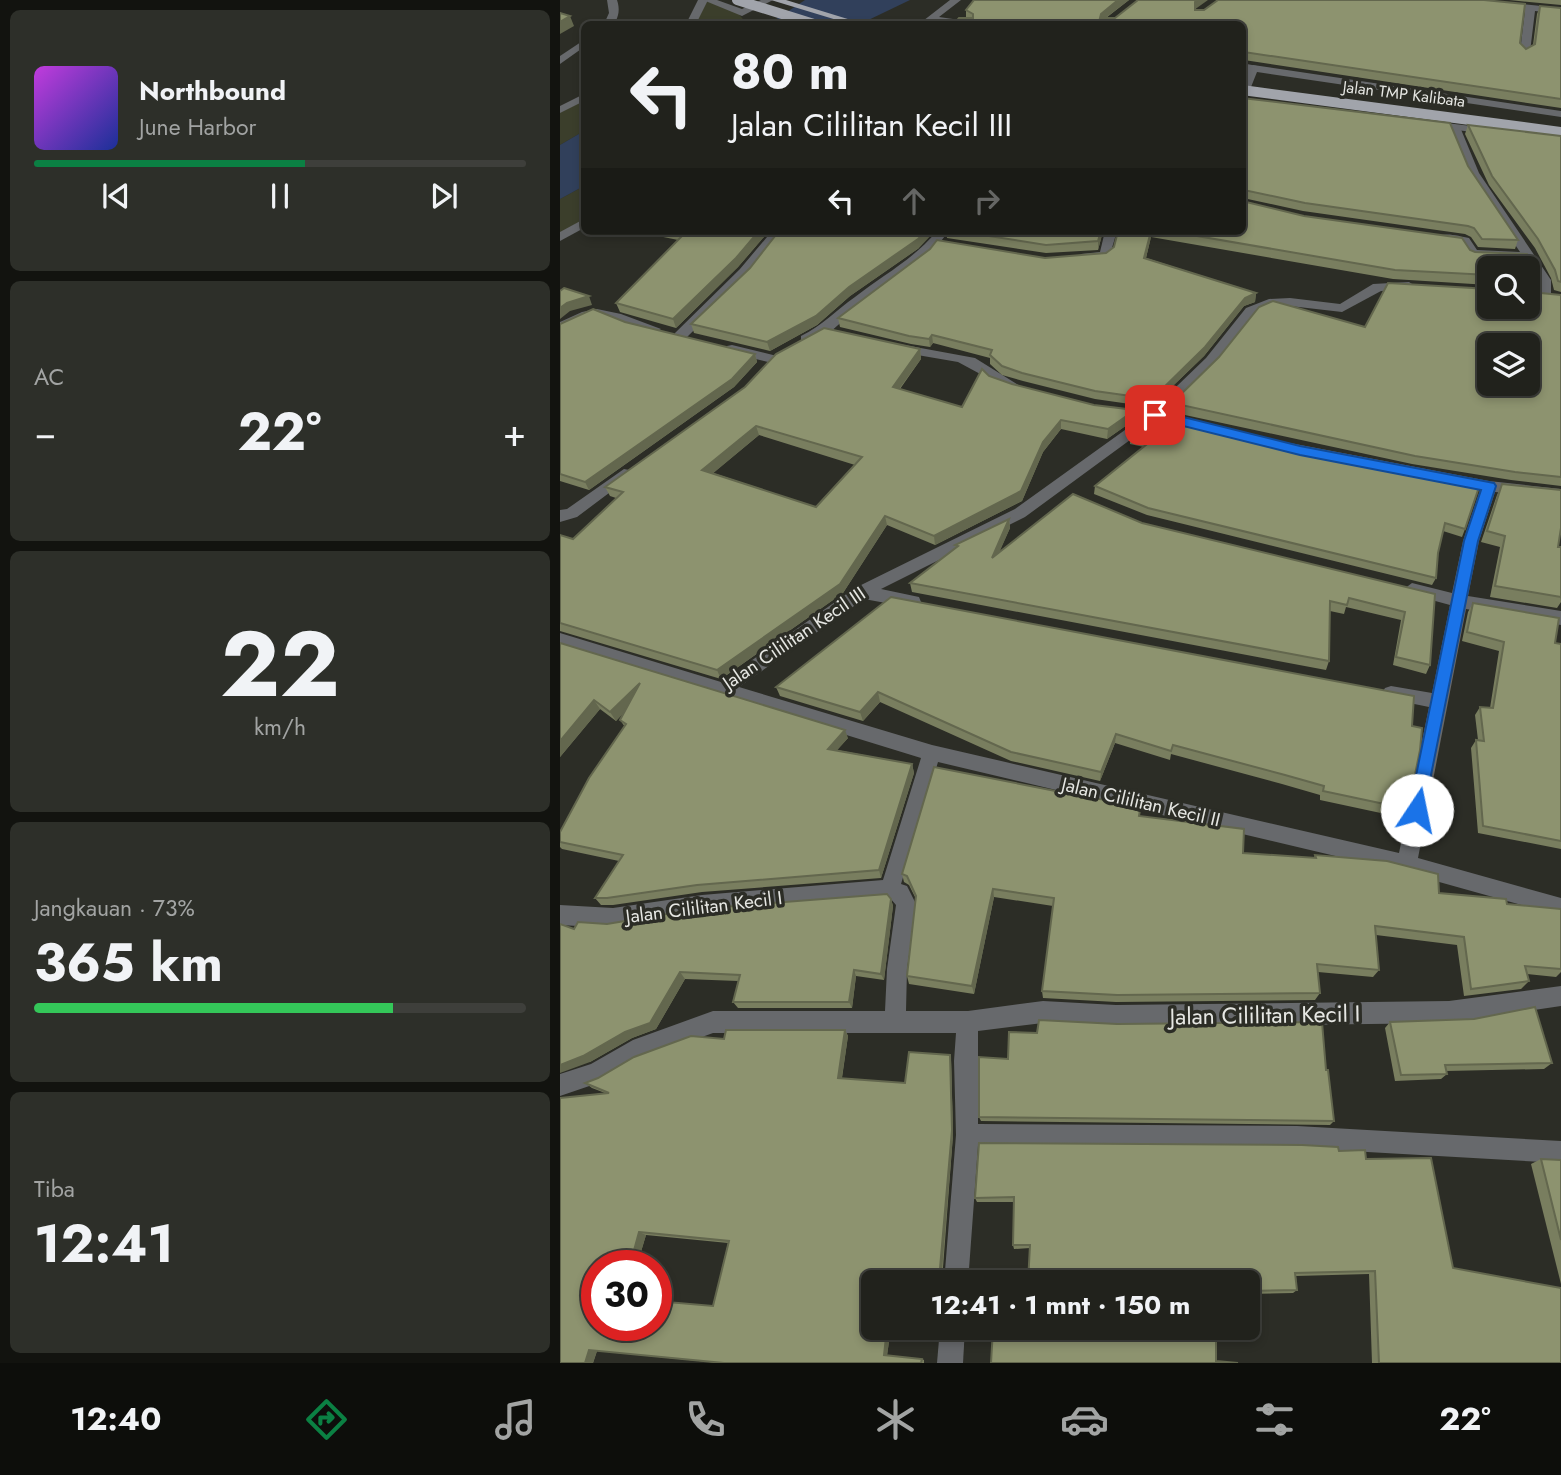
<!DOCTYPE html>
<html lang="id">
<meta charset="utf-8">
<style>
:root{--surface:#21221c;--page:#2d2f29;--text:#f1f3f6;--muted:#a2a4a3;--line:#3e3f3b;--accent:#0b8043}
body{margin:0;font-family:Jost,sans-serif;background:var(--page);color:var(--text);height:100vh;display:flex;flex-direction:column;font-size:26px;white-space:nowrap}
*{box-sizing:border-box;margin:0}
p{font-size:23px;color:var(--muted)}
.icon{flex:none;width:38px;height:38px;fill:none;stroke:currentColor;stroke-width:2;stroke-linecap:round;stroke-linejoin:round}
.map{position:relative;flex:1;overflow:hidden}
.details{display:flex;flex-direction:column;gap:10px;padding:10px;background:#12130f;width:560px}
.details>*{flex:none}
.hud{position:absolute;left:21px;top:21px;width:665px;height:214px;border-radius:10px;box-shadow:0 4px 10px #0003,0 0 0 2px var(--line);background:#21221c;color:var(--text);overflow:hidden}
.controls{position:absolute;left:917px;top:256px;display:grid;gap:14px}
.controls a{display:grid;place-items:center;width:63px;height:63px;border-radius:10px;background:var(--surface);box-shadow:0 4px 10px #0003,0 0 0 2px var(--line);font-size:35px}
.speed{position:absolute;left:21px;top:1250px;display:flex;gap:14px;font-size:35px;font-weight:700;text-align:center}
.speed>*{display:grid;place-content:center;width:91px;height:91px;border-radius:50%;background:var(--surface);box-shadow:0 4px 10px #0003,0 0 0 2px var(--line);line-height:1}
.speed .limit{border:10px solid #d22;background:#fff;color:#111}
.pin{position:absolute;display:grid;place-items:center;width:60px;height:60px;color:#fff;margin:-30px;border-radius:14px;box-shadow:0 4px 10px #0006}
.me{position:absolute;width:77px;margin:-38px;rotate:11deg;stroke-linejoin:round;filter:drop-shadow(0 0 5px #0008)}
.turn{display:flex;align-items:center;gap:24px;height:147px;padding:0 35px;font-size:32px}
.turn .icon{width:91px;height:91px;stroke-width:2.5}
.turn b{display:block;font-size:49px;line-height:60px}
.lanes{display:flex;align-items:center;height:66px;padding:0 35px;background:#0003;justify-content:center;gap:35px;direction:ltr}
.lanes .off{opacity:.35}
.big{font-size:52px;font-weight:700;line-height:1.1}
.details .widget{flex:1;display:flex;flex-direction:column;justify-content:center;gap:10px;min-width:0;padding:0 24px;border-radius:10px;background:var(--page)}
.details .dial{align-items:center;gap:0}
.dial b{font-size:91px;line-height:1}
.song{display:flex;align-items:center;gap:21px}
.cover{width:84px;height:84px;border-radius:10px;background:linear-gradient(135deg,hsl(290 70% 55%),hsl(230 70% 35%))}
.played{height:7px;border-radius:4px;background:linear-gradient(90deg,var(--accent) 55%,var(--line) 55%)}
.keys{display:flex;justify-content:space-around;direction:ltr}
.heat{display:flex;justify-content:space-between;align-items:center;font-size:38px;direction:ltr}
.charge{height:10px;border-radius:5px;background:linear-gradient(90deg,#34c759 73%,var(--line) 0)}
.trip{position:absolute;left:301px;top:1270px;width:399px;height:70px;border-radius:10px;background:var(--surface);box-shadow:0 4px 10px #0003,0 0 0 2px var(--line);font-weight:700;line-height:70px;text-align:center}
.tabs{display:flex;height:112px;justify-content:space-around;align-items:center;background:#0d0e0b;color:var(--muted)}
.tabs .icon{width:49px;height:49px}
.tabs .selected{color:var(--accent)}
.tabs b{font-size:32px;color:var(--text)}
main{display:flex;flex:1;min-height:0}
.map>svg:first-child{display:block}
</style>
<main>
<section class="details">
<div class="widget">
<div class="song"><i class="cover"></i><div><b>Northbound</b><p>June Harbor</p></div></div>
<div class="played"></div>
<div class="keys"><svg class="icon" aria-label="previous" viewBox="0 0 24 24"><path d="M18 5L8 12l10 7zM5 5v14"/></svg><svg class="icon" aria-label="pause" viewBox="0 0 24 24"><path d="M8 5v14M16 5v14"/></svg><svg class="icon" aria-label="next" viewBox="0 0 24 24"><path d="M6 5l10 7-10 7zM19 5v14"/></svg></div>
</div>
<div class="widget"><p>AC</p>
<div class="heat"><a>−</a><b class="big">22°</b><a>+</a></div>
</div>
<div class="widget dial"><b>22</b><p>km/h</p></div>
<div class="widget"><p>Jangkauan · 73%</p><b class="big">365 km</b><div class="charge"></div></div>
<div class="widget"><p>Tiba</p><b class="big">12:41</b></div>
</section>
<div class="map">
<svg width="1001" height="1363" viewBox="0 0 1001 1363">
<rect width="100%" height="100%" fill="#2c2d26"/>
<g fill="#3b3e2b">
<polygon points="143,0 177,12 187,24 131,24"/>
<polygon points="24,97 24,131 0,145 0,110"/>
<polygon points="24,186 24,223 0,237 0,199"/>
</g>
<g fill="#31405b">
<polygon points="245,0 350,0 300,24 209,24"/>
<polygon points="24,131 24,186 0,199 0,145"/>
</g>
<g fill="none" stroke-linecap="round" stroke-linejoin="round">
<g fill="#67696c" fill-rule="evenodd">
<path d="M47 0H57C60 9 59 16 54 24H44L49 13Z"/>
<polygon points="138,0 148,0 136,24 126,24"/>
<polygon points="24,40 24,47 0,64 0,56"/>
<polygon points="24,94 24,101 0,113 0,106"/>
</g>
<g fill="#67696c" fill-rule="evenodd">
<polygon points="143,0 157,0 182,9 201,0 213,0 182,16"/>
<polygon points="390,0 401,0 379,17 407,21 412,24 373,22 359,24"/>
<polygon points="890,0 923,0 1001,8 1001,14 975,11 970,52 965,55 960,52 965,10 895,3"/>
<polygon points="682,63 697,66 698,68 693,71 682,69"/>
<path d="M894 124 900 127 919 173 991 280V298L986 299 979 295V280L965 260 913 258 909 257 901 244 881 242 875 238C883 231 899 236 909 238L917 250 960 252 907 173 888 127Z"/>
<polygon points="24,219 24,228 0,241 0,232"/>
<polygon points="212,231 224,231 190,275 125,339 115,339 115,333 180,269"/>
<path d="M377 231H389L369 256 302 304 269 333 251 342H241V336C262 326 276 310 295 297 323 275 354 259 377 231Z"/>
<polygon points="545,231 557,231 549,258 521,260 521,254 540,252"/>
<polygon points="849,282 855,286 854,289 821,291 782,312 730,306 711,307 696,314 656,364 600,418 465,517 321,589 359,597 361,602 359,607 353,608 304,599 179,687 372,745 839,853 869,707 825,698 822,693 825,688 831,686 872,693 890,605 846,593 844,589 852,583 892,593 903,541 920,490 725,452 718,447 725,442 929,481 1001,489 1001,499 935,492 919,541 908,596 1001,611 1001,625 906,609 858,858 1001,898 1001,916 847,873 378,762 341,884 347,886 356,904 347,969 346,1011 408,1011 483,1001 556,1005 889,1001 1001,986 1001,1006 889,1023 556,1027 483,1023 418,1031 418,1124 737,1126 1001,1141 1001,1163 737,1148 418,1146 408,1283 384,1283 396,1135 394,1061 396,1033 153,1033 79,1060 44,1081 0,1096 0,1074 31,1064 73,1040 153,1011 325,1011 327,969 336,905 330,898 142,913 53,928 0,925 0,905 53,908 142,895 323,880 361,758 0,647 0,633 161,682 295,588 455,509 590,412 646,358 686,308 709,299 730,298 780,304 813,284"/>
<polygon points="37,309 61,314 101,329 94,333 37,317 0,332 0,322 22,312"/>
<polygon points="339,344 415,358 460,386 453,391 448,389 398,362 334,351 332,348"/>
<polygon points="172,345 217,356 219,359 212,363 167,352 167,346"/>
<polygon points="64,469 69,470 72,474 69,478 17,517 0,522 0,510 7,509"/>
<polygon points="380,1328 405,1328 403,1363 377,1363"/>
</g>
<g fill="#67696c" fill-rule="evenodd">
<path d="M693 65 1001 111V117L697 72 687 97 682 100C682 88 681 71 693 65Z"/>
<polygon points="869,121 928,128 934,131 928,134 865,126 863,124"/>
</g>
<polygon fill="#a1a4ab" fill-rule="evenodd" points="211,0 226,0 304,24 290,24"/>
<g stroke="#a1a4ab" stroke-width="10">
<polyline points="177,0 254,24"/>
<polyline points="682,90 1001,132"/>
</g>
</g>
<g fill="#797e5f" fill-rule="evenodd">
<polygon points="414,0 569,0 546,18 555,18 635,10 960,43 966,49 973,45 977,14 980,6 1001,8 1001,108 406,18 406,10"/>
<polygon points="949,0 1001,0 1001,5"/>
<polygon points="683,99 908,166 958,240 955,249 918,247 911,237 905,234 743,211 683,198"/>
<polygon points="908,125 1001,156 1001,292 994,290 991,278 975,248 929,185 905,134"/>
<polygon points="744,216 910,250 980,279 976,288 971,289 971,292 1001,295 1001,486 951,480 852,464 611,412 612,403 805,327 968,306 929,268 929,285 833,279 591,237 586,258 696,293 695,302 684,306 644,356 591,407 535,399 463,381 442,375 430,364 430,358 373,343 370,347 351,344 280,327 278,318 485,258 546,253 554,247 558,231 682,231"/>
<polygon points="74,231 209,231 178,267 116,328 60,312 56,303 118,240"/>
<polygon points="386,231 543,231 538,250 486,253 387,238"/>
<polygon points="359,248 290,296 257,325 210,351 134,333 131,324 190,268"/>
<polygon points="65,322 195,354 197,362 174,387 29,490 0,481 0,324"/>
<path d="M360 349 361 359 340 389 402 407 429 376 452 384 574 420 547 439 501 429 483 452 462 501 375 545 327 525 283 593 161 679 0 631V535L13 539 56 498 50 496 45 487ZM199 435 295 465 256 507 153 473Z"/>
<polygon points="570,436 741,451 905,529 902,537 883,531 878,553 876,578 872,585 587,515 534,494 535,486 584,447 570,444"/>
<polygon points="942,484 998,547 1001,602 997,608 930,597 940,547 921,542 937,495"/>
<polygon points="449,519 450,528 439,552 582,523 875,594 870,665 866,674 833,665 841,620 786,607 784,614 770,611 769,661 766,670 352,592 350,583 396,548 395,545"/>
<polygon points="331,597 852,726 848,809 844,818 760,800 760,795 722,784 611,754 610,760 555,743 540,781 451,761 320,702 303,721 220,696 216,687"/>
<polygon points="913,603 995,643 1001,644 1001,849 918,833 911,748 916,740 918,740 915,715 920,707 930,708 939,651 902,641 908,612"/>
<polygon points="0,643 288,738 277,750 352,764 354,773 321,878 142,892 53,905 41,905 35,898 59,861 2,849 0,847 0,832 65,727 60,720 64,712 56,721 40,709 0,757"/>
<polygon points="579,816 683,853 754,858 755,855 879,893 947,904 1001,909 1001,972 996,977 967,974 969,981 961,989 904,996 897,945 816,935 819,970 813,977 758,972 760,993 755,1000 556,1002 483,998 482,991 493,906 434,897 414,994 349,984 347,976 356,899 349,885 344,882 342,874"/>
<polygon points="331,899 333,906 324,980 296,976 292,1008 178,1008 173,1002 178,981 125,979 96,1029 72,1038 30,1062 14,929 47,924"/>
<polygon points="830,1022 992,1063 984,1069 886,1071 887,1074 881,1079 835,1081 825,1028"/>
<path d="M166 1030H285L288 1036 282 1078 345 1083 349 1052 390 1055 391 1060 393 1135 382 1281 385 1283H313V1328H331L327 1355 362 1359 364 1360V1363H159L37 1351 33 1363H0V1098L45 1093 32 1088 25 1083 38 1078 74 1057 131 1036 164 1039ZM86 1235 168 1243 153 1306 96 1301V1325H37V1265H77Z"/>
<polygon points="448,1059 766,1070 774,1121 770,1125 421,1121 419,1117"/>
<polygon points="779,1151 806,1159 893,1268 1001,1363 812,1363 809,1274 736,1276 737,1290 733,1293 688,1294 688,1283 470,1248 454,1249 453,1245 454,1202 417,1202 415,1198"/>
<polygon points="981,1159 1001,1160 1001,1284 971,1164"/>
</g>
<g fill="#63674e">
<polygon points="558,0 569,0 540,22 541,14"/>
<polygon points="638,0 648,0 634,10 635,2"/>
<polygon points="10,16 14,26 0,34 0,22"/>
<polygon points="199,231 209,231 178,267 116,328 113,319"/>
<polygon points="366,231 375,231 359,248 290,296 257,325 210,351 207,342"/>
<polygon points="541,231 543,231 538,250 538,241"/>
<polygon points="591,231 591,237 584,266 584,258"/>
<polygon points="980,279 976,288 968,290 969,281"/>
<polygon points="696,293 695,302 684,306 644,356 591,407 592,399 685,298"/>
<polygon points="29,296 32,305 10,311 0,319 0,308 7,303"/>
<polygon points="372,335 373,343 370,347 369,339"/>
<polygon points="360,349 361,359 334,396 333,387"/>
<polygon points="195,354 197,362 174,387 29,490 25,482"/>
<polygon points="575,410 574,420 547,439 548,429"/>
<polygon points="501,420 501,429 483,452 462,501 375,545 374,536 483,442"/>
<polygon points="196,426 199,435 145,480 142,470"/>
<polygon points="325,516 327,525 283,593 161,679 157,670"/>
<polygon points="449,519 450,528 433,567 432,558"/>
<polygon points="80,683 85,691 56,721 50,712"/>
<polygon points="318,692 320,702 303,721 300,712"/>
<polygon points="34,700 40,709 0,757 0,741"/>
<polygon points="285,730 288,738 271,757 268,749"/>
<polygon points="556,734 555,743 540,781 541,772"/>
<polygon points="352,764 354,773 321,878 319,870"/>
<polygon points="433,889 434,897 414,994 412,986"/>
<polygon points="331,899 333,906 324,980 321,974"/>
<polygon points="294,970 296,976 292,1008 289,1002"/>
<polygon points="120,972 125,979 96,1029 72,1038 30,1062 0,1073 0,1065"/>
<polygon points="285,1030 288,1036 281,1083 278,1078"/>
<polygon points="390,1055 391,1060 393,1135 381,1283 379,1280"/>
<polygon points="79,1232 86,1235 77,1265 70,1265"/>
<polygon points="327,1328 331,1328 327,1356 324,1355"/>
<polygon points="29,1350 37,1351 33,1363 25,1363"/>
</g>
<g fill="#8d936f" stroke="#63674e" stroke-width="2" fill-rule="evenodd">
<polygon points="414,0 558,0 541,14 540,18 555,18 578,0 638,0 635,2 635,10 644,10 658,0 924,0 965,4 960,43 966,49 975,44 980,6 1001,8 1001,99 684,52 682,53 682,24 394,24 399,18 413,18 413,14 406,10"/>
<polygon points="0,13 10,16 0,22"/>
<polygon points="682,98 890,123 908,166 958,240 922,239 914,228 908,226 745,203 684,190 682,191"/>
<polygon points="908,125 1001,136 1001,282 998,281 995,270 978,239 932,176"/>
<path d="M682 201 744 216 902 238 910 250 915 252 967 254 980 272V279L969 281 971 292 1001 295V477L955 472 855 456 612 403 659 357 699 307 713 301 805 327 828 283 929 289V306H968V268H929V275L835 270 608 231H682ZM929 345H968V383H929Z"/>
<polygon points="113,231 199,231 176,258 113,319 56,303 125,233"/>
<polygon points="219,231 366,231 358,239 289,287 256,316 207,342 131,324 190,268"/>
<polygon points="397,231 541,231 538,241 486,245"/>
<polygon points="558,231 591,231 584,258 696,293 685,298 645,347 592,399 535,391 462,373 442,366 430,355 432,350 372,335 369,339 349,336 278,318 370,249 377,240 485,258 546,253 554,247"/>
<polygon points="4,288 29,296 7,303 0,308 0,291"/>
<polygon points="33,309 65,322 195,354 172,379 25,482 0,474 0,324"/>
<path d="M264 328 360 349 333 387 402 407 422 369 429 376 452 384 534 405 575 410 548 429 501 420 483 442 461 491 374 536 325 516 280 584 157 670 0 623V535L13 539 63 492 45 487 185 387 216 354ZM196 426 302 457 256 507 142 470Z"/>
<polygon points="598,415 741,451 920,484 905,529 885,523 878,553 876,578 588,508 535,486 592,440 570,436"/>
<polygon points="942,484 1001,490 1001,528 998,547 1001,547 1001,597 935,586 945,536 927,531"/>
<polygon points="513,494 582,523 875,594 870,665 836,657 845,612 789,598 787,605 770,601 769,661 350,583 398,546 395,545 449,519 432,558"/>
<polygon points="331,597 854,696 852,726 862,728 860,750 848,809 763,791 764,786 725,775 613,745 611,751 556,734 541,772 451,752 318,692 300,712 216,687"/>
<polygon points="913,603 999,618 995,643 1001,644 1001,841 923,826 916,740 924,741 920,707 933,708 944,642 907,632"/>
<polygon points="0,643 285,730 268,749 352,764 319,870 137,885 47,898 35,898 63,855 0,842 0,832 29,778 66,724 60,720 80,683 50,712 34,700 0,741"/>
<polygon points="374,767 531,798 581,804 579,816 684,829 683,853 756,858 755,855 827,861 878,874 879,893 946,899 947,904 1001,909 1001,969 965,966 969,981 911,989 904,937 815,926 819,970 757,964 760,993 557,995 482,991 494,898 433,889 412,986 347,976 356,896 347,876 342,874"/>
<polygon points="327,894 331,899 321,974 294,970 289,1002 173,1002 180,975 120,972 90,1023 65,1032 23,1056 0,1065 0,924 14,929 18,922 47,924 137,909"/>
<polygon points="975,1007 992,1063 885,1065 887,1074 841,1075 830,1022 914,1019"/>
<polygon points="479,1020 557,1024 762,1022 766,1070 768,1070 774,1121 419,1117 419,1057 448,1059 449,1032 477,1033"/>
<path d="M166 1030H285L278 1078 345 1083 349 1052 390 1055 392 1130 379 1280 385 1283H313V1328H327L324 1355 362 1359 361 1363H164L29 1350 25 1363H0V1098L49 1093 25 1083 38 1078 74 1057 131 1036 164 1039ZM79 1232 169 1241 153 1306 96 1301V1325H37V1265H70Z"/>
<polygon points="419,1143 742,1145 778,1147 779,1151 805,1150 806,1159 871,1158 893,1268 1001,1288 1001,1363 819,1363 815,1271 735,1273 737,1290 688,1291 688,1283 468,1283 470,1245 453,1245 454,1197 415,1198"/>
<polygon points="981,1159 1001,1160 1001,1240"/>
<polygon points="465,1328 656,1328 656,1361 678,1363 431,1363 433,1329 465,1331"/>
</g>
<polygon fill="#1a73e8" stroke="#114b97" stroke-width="2" points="595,410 740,446 934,483 936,486 918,541 863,815 857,818 851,815 849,810 904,541 921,490 740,455 591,418 591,412"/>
<g text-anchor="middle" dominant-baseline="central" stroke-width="7" stroke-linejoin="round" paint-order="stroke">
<g font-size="16" fill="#e6e7e3" stroke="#2c2d26">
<text transform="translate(844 94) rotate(7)">Jalan TMP Kalibata</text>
</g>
<g font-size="19" fill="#e6e7e3" stroke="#2c2d26">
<text transform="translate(234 638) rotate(-34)">Jalan Cililitan Kecil III</text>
<text transform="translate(581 802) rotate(13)">Jalan Cililitan Kecil II</text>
<text transform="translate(144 907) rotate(-7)">Jalan Cililitan Kecil I</text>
</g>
<g font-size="23" fill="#e6e7e3" stroke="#2c2d26">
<text transform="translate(705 1015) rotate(-1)">Jalan Cililitan Kecil I</text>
</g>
</g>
</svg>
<div class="controls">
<a><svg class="icon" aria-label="search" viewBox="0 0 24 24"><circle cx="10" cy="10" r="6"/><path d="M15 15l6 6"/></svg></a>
<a><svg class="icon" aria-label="layers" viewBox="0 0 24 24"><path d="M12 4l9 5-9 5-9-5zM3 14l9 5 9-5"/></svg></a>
</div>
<div class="speed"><div class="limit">30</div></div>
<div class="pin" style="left:595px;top:415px;background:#d93025"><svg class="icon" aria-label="arrive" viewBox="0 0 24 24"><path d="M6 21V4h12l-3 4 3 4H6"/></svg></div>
<svg class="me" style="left:857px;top:810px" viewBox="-20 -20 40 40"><circle r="19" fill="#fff"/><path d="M0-13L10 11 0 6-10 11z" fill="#1a73e8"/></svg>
<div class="trip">12:41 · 1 mnt · 150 m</div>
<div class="hud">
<div class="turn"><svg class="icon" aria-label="left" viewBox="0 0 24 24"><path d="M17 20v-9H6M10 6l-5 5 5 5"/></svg><div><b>80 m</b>Jalan Cililitan Kecil III</div></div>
<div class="lanes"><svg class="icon" aria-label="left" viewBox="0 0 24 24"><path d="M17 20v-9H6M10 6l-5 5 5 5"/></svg><svg class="icon off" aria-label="ahead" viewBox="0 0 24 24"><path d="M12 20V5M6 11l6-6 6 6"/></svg><svg class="icon off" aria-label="right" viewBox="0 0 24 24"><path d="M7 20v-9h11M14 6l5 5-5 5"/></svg></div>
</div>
</div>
</main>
<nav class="tabs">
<b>12:40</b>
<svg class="icon selected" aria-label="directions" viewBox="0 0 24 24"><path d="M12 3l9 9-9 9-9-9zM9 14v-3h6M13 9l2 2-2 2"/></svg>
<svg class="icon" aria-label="music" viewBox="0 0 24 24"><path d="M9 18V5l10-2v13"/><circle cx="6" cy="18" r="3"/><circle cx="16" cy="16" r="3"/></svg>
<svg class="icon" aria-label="phone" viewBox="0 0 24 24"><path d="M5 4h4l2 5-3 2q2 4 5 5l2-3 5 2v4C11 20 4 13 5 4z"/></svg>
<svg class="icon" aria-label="climate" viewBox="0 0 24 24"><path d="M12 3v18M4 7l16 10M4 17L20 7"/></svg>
<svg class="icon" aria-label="car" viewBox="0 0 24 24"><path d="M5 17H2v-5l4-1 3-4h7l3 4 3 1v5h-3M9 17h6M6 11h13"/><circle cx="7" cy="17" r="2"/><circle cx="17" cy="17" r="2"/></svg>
<svg class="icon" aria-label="filters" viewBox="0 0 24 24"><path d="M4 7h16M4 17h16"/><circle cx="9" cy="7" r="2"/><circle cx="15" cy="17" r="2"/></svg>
<b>22°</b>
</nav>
